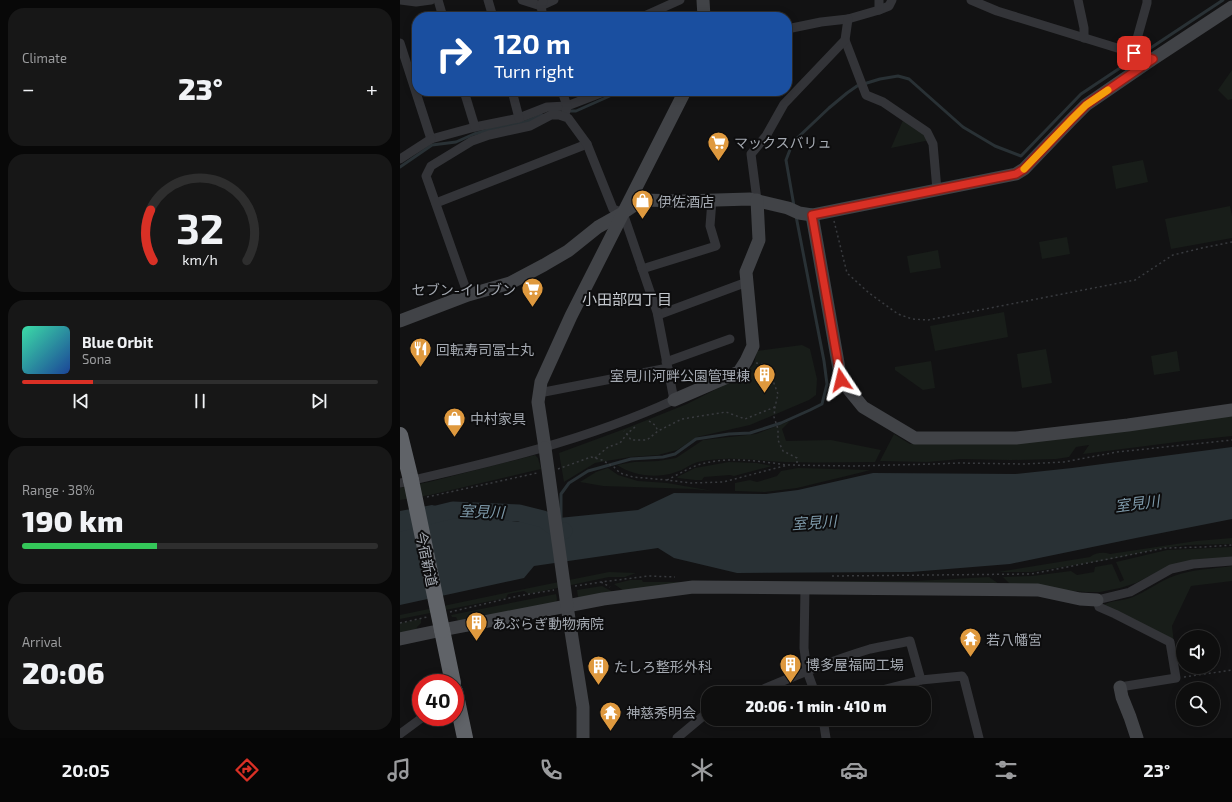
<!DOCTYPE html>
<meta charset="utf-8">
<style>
:root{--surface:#0e0e0e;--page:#171717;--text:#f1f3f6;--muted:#9b9c9e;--line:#2e2e2e;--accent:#d93025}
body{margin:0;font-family:"Exo 2","Noto Sans JP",sans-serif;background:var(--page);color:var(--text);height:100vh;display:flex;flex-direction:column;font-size:15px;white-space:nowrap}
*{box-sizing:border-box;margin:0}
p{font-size:13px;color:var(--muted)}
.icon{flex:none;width:22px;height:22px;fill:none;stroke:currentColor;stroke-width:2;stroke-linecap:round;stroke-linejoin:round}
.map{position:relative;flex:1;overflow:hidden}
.side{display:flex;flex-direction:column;gap:8px;padding:8px;background:#080808;width:400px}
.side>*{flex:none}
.guide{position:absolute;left:12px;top:12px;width:380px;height:84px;border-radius:16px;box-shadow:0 2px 10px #0003,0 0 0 1px var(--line);background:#1a4fa0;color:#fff;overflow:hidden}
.tools{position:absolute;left:776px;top:630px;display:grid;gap:8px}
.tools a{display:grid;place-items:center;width:44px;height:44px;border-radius:50%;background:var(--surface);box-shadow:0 2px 10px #0003,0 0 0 1px var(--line);font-size:20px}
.speed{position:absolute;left:12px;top:674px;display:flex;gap:8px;font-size:20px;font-weight:700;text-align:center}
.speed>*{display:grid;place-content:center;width:52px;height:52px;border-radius:50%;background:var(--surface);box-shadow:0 2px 10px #0003,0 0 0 1px var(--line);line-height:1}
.speed .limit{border:6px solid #d22;background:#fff;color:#111}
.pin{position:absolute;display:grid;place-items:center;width:34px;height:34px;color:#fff;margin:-17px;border-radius:8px;box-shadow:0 2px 6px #0006}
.me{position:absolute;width:44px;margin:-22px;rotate:350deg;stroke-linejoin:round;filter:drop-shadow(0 0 3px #0008)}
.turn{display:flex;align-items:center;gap:14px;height:84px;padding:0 16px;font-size:18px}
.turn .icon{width:52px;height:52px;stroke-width:2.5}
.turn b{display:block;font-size:28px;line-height:34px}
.big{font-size:30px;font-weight:800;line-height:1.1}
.side .widget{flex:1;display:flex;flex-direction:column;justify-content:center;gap:6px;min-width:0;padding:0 14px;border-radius:16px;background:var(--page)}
.side .dial{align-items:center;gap:0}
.dial svg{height:104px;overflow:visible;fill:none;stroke:var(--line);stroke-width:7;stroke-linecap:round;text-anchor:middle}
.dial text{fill:var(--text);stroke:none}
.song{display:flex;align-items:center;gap:12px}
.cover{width:48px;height:48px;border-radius:6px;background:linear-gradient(135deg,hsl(160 70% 55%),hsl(220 70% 35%))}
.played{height:4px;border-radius:2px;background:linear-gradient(90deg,var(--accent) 20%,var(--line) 20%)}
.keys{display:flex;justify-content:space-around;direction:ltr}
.heat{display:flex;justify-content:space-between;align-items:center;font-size:22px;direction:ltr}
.charge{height:6px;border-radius:3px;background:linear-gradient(90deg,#34c759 38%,var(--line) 0)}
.trip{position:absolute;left:301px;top:686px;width:230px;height:40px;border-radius:16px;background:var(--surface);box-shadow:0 2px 10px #0003,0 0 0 1px var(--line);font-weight:800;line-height:40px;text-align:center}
.dock{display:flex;height:64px;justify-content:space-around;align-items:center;background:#060606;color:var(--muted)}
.dock .icon{width:28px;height:28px}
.dock .on{color:var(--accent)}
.dock b{font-size:18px;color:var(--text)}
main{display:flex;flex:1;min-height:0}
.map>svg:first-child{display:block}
</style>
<main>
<section class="side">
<div class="widget"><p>Climate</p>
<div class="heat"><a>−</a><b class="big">23°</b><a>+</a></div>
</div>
<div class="widget dial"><svg viewBox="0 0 100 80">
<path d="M14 69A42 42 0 1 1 86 69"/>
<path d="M14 69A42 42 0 0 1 12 30" stroke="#d93025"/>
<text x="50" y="56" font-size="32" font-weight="700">32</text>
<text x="50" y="72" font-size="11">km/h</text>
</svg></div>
<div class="widget">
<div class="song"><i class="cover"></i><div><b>Blue Orbit</b><p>Sona</p></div></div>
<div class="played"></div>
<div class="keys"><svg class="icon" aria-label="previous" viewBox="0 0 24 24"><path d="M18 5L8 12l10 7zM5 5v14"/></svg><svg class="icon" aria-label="pause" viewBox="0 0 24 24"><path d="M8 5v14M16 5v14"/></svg><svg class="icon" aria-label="next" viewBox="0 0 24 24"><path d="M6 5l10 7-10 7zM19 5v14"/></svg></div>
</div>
<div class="widget"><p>Range · 38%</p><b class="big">190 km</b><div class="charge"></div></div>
<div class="widget"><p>Arrival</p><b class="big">20:06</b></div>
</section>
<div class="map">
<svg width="832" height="738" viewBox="0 0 832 738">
<rect width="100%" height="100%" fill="#121213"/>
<g fill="#181d19">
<polygon points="832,70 832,99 828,100 818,90"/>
<polygon points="504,118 530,140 491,148"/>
<polygon points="743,160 748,182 716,189 712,166"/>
<polygon points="830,206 832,216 832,238 771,249 765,219"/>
<polygon points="667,237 670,254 642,259 639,242"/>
<polygon points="538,250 541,268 510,273 507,256"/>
<polygon points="604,312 608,337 535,351 530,326"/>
<polygon points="402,345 410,349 417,379 416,395 409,400 350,425 297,437 277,450 258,455 230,457 195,463 164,482 159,453 227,428 287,404 344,375 354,364 357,351"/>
<polygon points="646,349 652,383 622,388 617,354"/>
<polygon points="777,351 780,371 754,375 751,356"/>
<polygon points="531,361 535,388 523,390 495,370 495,367"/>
<polygon points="832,416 832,436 785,441 683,454 689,445 676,447 669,457 656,459 611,460 561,459 527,462 480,461 494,434 510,444 608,441"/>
<path d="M390 421 382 429 386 441 431 440 481 450 475 462C445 462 416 463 386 462 357 461 327 455 298 462 290 464 284 470 276 472 257 479 234 476 217 465L234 462 258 461 276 458 303 440 356 434Z"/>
<polygon points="135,455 138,458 141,469 30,495 0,500 0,488 29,482"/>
<polygon points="329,462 357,463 372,466 334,476 330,475 304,477 302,480 295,480 278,478 277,477 295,468"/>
<polygon points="208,468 218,475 238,481 267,483 313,491 294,489 203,486 180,482 196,472"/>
<polygon points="398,468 470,470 463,472 397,488 365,492 335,491 335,483 350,480 357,482 377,476 381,471"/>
<path d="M832 538V544L787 545 764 548 707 560 632 572H598L690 557C696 552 704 552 710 554L796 541Z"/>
<polygon points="832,547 832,558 763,569 736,583 720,588 700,592 685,592 611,585 603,577 632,576 671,571 677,575 694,572 695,567 712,564 720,582 724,580 716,562 767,550"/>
<path d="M832 566V581L791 586 772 626 775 652 771 641 703 605C712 600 724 601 733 597 747 591 760 581 774 576 792 569 813 569 832 566Z"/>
<polygon points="209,572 236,573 225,577 209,577 129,594 124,591 108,594 106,598 0,619 0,615 139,586"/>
<polygon points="589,577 602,586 325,584 333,581 516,581"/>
<polygon points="230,580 242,580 243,582 300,582 224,591 214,584"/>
<polygon points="202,586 215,593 184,598 178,597 177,590"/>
<polygon points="156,594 157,599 156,603 58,621 56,617 52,617 51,615"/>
<polygon points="21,619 21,623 17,627 16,632 0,636 0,623"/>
</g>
<polygon fill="#293135" points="832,447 832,519 736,538 610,564 511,572 337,573 274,558 258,548 134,566 124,578 0,605 0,511 32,505 76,516 119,522 238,510 274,493 366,494 398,490 473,473 615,474 672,468"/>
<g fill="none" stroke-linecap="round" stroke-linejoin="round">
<g stroke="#293135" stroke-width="3">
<polyline points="743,53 823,0"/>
<polyline points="167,111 176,111 221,91"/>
<polyline points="0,167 32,145 56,142 74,134 95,128 125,122 142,115"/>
<polyline points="394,206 386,160 393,142 429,108 447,93 457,86 480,79 498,76 509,79 563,127 595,146 621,156 681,94 738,56"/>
<polyline points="161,518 161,494 169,483 188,471 231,459 263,457 275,454 296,439 329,434 350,433 381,423 410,410 422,404 427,384 424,361 396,216"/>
</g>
<polyline stroke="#293135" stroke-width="17" points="0,523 53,510 119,513 143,519 160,531 164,531"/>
<g stroke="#393b3f" stroke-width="1.5" stroke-dasharray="2 3" stroke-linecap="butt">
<polyline points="434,221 447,273 469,293 498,314 512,319 528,320 735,280 773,255 802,248 832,242"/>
<polyline points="356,363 367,365 378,394 375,407 374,417 378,429 378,440 383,451 397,458 397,465"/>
<polyline points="249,421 255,425 258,431"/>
<polyline points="235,427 227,434 231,440 247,440 258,431 282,419 326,412 345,419 375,407"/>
<polyline points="195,458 208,447 220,443 227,434 224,431"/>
<polyline points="158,469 191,457 202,460 214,467 220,473 233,477 267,480 291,483 323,482 388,465 454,466 534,464 559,463 623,464 664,462 717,452 832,440"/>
<path d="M267 480C277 475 287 469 298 465 325 456 359 461 387 465"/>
<polyline points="27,497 137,473"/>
<polyline points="432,576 631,574 765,548 804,547 832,545"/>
<polyline points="201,582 210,587"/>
<polyline points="175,586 201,582 249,576 275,577"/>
<polyline points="50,612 118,596 154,590"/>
<polyline points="0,623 27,617"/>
<polyline points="784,677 832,670"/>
</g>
<g stroke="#333438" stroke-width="9">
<polyline points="0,0 16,2 31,0"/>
<polyline points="38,0 43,17"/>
<polyline points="88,0 93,17"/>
<polyline points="122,0 141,6 154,0"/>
<polyline points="571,0 597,11 753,59"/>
<polyline points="678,0 684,28 684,38"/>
<polyline points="143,1 141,6 143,17"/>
<polyline points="479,10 489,6 492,0"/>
<polyline points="242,17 280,0"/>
<polyline points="387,29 421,22 448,19 479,10 479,0"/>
<polyline points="445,40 466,95 483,102 527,132 533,144 537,190"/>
<polyline points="0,43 31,139 75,127 119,118 147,107 167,106 206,91"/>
<polyline points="733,53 747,3 747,0"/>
<polyline points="64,91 75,127"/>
<polyline points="112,91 119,118"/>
<polyline points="162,91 167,106 166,111"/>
<polyline points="0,159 31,139"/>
<polyline points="357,200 351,154 366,136 384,104 445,40 448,19"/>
<polyline points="36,203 187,144"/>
<polyline points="242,269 316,246 310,226 312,200"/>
<polyline points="258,315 347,282"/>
<polyline points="266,362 330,339"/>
<polyline points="139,393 268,368"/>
<path d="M0 483C93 462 187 440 274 400L257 312 223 213 213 209 187 144 168 118 159 115H151L130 126 89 135 72 141 31 166 26 176 68 295"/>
<polyline points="405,588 404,648 407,671 415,693"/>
<polyline points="720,687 776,678 770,642 715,614 699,607 697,600 730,592 771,569 793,564 832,561"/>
<path d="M354 693C392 677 430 661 470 649 483 646 497 644 510 641L521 680"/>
<polyline points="470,693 521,680 562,676 564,679 579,738"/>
<polyline points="423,719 426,738"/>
<polyline points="0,734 23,717"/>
<polyline points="277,738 308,712"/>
</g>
<g stroke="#414347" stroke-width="13">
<polyline points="303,0 304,17"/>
<polyline points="412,215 441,380 463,407 515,438 616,438 728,425 832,410"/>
<polyline points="0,321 68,295 110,283 144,265 168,251 198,227 223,213 242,200 283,201 350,199 388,208 399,213 412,215 616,174 624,169 671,120 686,105 753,59 832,7"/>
<polyline points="274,400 339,372 346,361 353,346 346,272 359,240 357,200"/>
<polyline points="145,448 138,402 141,382 171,316 285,91"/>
<polyline points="167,606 183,707 183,738"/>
<polyline points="0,639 42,630 203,599 293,587 638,590 680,599 697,600"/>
<polyline points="720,687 722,697 730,717 737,738"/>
</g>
<g stroke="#606368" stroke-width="16">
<polyline points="0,435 11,480"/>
<polyline points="42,630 53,683"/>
<polyline points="55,691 65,738"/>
</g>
<polyline stroke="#414347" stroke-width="13" points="145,448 167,606"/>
<polyline stroke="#606368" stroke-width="16" points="11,480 42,630"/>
</g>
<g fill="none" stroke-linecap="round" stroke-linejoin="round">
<defs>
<polyline id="route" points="441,380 412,215 616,174 624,169 671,120 686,105 753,59 734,53"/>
</defs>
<use href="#route" stroke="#8d1f18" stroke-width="10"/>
<use href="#route" stroke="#d93025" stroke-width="7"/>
<polyline stroke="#f59e0b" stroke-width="7" points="624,169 671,120 686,105 708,90"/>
</g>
<defs>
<symbol id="supermarket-pin" viewBox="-11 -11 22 30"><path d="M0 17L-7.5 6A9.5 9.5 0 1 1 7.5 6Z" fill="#df993e" stroke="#0d0d0e"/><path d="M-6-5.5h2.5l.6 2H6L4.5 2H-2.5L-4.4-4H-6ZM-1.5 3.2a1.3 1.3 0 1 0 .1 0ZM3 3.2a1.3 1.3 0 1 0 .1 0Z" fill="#fff"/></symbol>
<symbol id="shop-pin" viewBox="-11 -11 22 30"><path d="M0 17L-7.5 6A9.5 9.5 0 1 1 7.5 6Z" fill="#df993e" stroke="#0d0d0e"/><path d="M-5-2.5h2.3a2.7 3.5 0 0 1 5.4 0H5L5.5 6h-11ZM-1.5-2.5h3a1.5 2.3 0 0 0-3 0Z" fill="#fff"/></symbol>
<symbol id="restaurant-pin" viewBox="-11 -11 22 30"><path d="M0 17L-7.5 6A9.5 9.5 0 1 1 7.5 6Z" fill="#df993e" stroke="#0d0d0e"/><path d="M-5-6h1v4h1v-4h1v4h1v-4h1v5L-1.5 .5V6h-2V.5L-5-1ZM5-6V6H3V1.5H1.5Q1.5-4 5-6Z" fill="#fff"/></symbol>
<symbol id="building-pin" viewBox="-11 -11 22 30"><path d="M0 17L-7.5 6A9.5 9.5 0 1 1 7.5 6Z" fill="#df993e" stroke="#0d0d0e"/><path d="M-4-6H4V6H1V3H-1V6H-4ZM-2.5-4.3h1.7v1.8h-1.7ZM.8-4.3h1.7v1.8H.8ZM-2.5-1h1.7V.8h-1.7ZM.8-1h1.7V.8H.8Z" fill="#fff"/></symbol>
<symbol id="temple-pin" viewBox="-11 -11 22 30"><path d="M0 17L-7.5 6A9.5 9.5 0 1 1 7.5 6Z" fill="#df993e" stroke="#0d0d0e"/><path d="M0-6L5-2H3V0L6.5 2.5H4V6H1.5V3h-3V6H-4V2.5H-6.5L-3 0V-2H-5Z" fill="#fff"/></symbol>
</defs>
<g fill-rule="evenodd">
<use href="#supermarket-pin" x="306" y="130" width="25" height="34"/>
<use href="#shop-pin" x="230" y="188" width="25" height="34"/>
<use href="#supermarket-pin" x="120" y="276" width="25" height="34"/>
<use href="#restaurant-pin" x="8" y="336" width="25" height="34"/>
<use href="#building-pin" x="352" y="362" width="25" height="34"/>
<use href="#shop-pin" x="42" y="406" width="25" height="34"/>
<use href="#building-pin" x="64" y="610" width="25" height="34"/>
<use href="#temple-pin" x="558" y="626" width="25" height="34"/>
<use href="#building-pin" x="378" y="652" width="25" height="34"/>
<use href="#building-pin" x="186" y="654" width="25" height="34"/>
<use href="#temple-pin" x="198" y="700" width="25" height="34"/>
</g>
<g text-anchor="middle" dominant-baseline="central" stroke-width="4" stroke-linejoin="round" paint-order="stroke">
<g font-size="14" fill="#a5aab2" stroke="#0d0d0e" text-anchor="start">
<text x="334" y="142">マックスバリュ</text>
<text x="258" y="201">伊佐酒店</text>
<text x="116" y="289" text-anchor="end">セブン-イレブン</text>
<text x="36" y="349">回転寿司冨士丸</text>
<text x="350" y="375" text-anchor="end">室見川河畔公園管理棟</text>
<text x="70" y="418">中村家具</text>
<text x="92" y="623">あぶらぎ動物病院</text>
<text x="586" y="639">若八幡宮</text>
<text x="406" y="664">博多屋福岡工場</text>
<text x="214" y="666">たしろ整形外科</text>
<text x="226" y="712">神慈秀明会</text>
</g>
<g font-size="14" fill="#a5aab2" stroke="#0d0d0e">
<text transform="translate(27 559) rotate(78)">今宿新道</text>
</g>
<g font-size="15" fill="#c5c9cf" stroke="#0d0d0e">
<text x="227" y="299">小田部四丁目</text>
</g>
<g font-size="15" font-style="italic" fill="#7e9aaa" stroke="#0d0d0e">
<text transform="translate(737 503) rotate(-7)">室見川</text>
<text transform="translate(82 511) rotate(2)">室見川</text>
<text transform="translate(414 522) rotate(-4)">室見川</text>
</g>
</g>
</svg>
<div class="tools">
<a><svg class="icon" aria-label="sound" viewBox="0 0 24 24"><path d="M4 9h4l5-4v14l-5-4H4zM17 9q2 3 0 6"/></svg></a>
<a><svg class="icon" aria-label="search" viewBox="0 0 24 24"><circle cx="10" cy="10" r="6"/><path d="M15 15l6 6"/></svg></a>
</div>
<div class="speed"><div class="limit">40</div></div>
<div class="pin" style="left:734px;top:53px;background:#d93025"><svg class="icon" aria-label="arrive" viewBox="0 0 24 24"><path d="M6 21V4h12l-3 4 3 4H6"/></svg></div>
<svg class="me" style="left:441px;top:380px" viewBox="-20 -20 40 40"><path d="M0-17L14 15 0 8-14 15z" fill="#d93025" stroke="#fff" stroke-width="4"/></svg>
<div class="trip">20:06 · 1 min · 410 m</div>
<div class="guide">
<div class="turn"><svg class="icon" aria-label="right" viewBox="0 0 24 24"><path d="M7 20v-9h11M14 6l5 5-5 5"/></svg><div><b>120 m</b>Turn right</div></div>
</div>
</div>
</main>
<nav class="dock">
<b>20:05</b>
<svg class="icon on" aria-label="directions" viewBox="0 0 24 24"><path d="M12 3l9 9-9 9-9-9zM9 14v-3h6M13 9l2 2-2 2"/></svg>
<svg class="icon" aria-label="music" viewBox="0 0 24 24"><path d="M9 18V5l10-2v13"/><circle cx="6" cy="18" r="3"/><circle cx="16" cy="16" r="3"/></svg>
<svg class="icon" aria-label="phone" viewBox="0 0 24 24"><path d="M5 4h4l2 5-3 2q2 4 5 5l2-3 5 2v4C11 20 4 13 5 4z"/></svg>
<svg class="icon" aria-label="climate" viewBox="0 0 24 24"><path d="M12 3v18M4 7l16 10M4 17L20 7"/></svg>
<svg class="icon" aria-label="car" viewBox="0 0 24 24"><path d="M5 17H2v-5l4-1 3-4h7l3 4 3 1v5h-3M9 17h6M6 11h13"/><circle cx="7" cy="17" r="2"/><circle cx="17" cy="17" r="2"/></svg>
<svg class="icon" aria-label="filters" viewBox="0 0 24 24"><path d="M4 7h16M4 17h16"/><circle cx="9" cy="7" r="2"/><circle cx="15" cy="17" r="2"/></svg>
<b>23°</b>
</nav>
